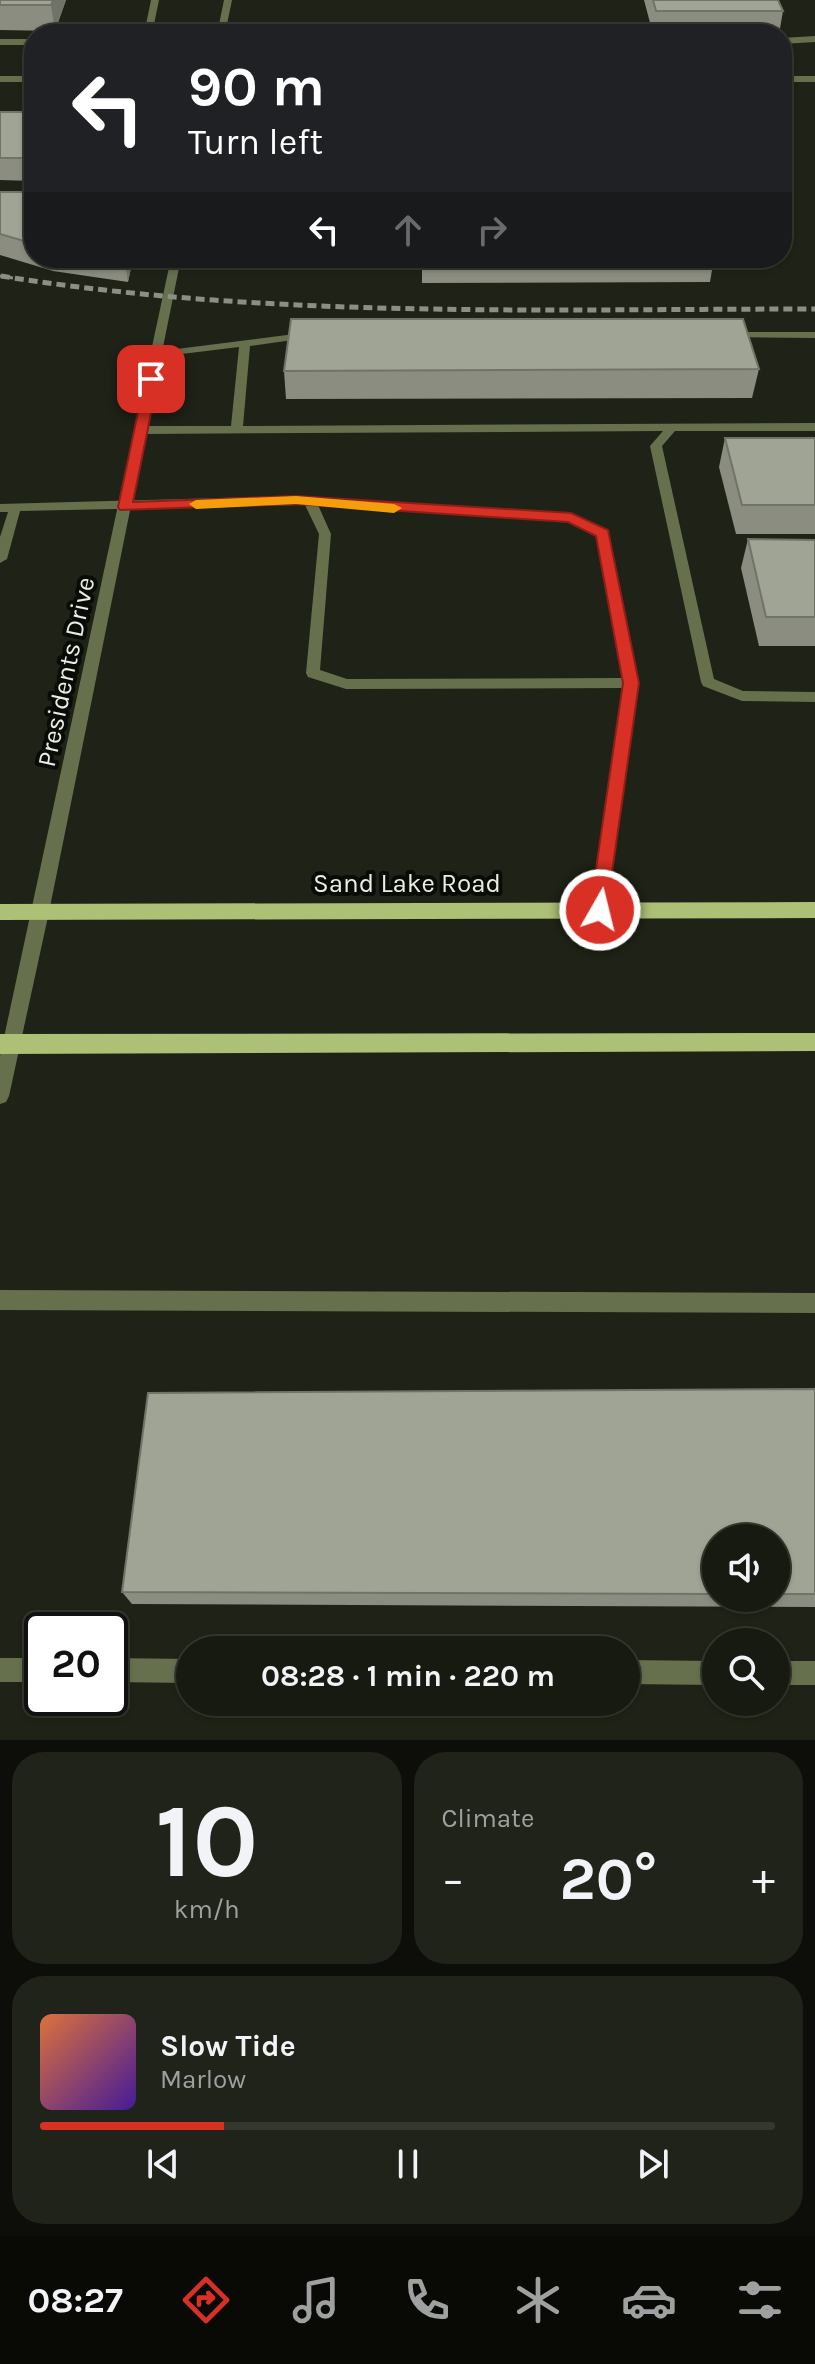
<!DOCTYPE html>
<meta charset="utf-8">
<style>
:root{--surface:#171a10;--page:#202319;--text:#f1f3f6;--muted:#9ea19f;--line:#363830;--accent:#d93025}
body{margin:0;font-family:Karla,sans-serif;background:var(--page);color:var(--text);height:100vh;display:flex;flex-direction:column;font-size:30px;white-space:nowrap}
*{box-sizing:border-box;margin:0}
p{font-size:26px;color:var(--muted)}
.icon{flex:none;width:44px;height:44px;fill:none;stroke:currentColor;stroke-width:2;stroke-linecap:round;stroke-linejoin:round}
.map{position:relative;height:1740px;overflow:hidden}
.panel{display:flex;flex-direction:column;gap:12px;padding:12px;background:#0d0e09;flex:1}
.panel>*{flex:none}
.banner{position:absolute;left:24px;top:24px;width:768px;height:244px;border-radius:32px;box-shadow:0 2px 6px #0004,0 0 0 2px var(--line);background:#202124;color:#fff;overflow:hidden}
.fabs{position:absolute;left:702px;top:1524px;display:grid;gap:16px}
.fabs a{display:grid;place-items:center;width:88px;height:88px;border-radius:50%;background:var(--surface);box-shadow:0 2px 6px #0004,0 0 0 2px var(--line);font-size:40px}
.speed{position:absolute;left:24px;top:1612px;display:flex;gap:16px;font-size:40px;font-weight:700;text-align:center}
.speed>*{display:grid;place-content:center;width:104px;height:104px;border-radius:50%;background:var(--surface);box-shadow:0 2px 6px #0004,0 0 0 2px var(--line);line-height:1}
.speed .limit{border:4px solid #111;border-radius:12px;background:#fff;color:#111}
.pin{position:absolute;display:grid;place-items:center;width:68px;height:68px;color:#fff;margin:-34px;border-radius:16px;box-shadow:0 4px 12px #0006}
.me{position:absolute;width:88px;margin:-44px;rotate:8deg;stroke-linejoin:round;filter:drop-shadow(0 0 6px #0008)}
.turn{display:flex;align-items:center;gap:28px;height:168px;padding:0 32px;font-size:36px}
.turn .icon{width:104px;height:104px;stroke-width:2.5}
.turn b{display:block;font-size:56px;line-height:68px}
.lanes{display:flex;align-items:center;height:76px;padding:0 32px;background:#0003;justify-content:center;gap:40px;direction:ltr}
.lanes .off{opacity:.35}
.big{font-size:60px;font-weight:700;line-height:1.1}
.panel .card{flex:1;display:flex;flex-direction:column;justify-content:center;gap:12px;min-width:0;padding:0 28px;border-radius:32px;background:var(--page)}
.panel .dial{align-items:center;gap:0}
.dial b{font-size:104px;line-height:1}
.song{display:flex;align-items:center;gap:24px}
.cover{width:96px;height:96px;border-radius:12px;background:linear-gradient(135deg,hsl(20 70% 55%),hsl(260 70% 35%))}
.played{height:8px;border-radius:4px;background:linear-gradient(90deg,var(--accent) 25%,var(--line) 25%)}
.keys{display:flex;justify-content:space-around;direction:ltr}
.heat{display:flex;justify-content:space-between;align-items:center;font-size:44px;direction:ltr}
.panel .tiles{flex:1;display:grid;gap:12px;grid-template-columns:1fr 1fr}
.card:last-child{grid-column:span 2}
.trip{position:absolute;left:176px;top:1636px;width:464px;height:80px;border-radius:40px;background:var(--surface);box-shadow:0 2px 6px #0004,0 0 0 2px var(--line);font-weight:700;line-height:80px;text-align:center}
.tabs{display:flex;height:128px;justify-content:space-around;align-items:center;background:#090a06;color:var(--muted)}
.tabs .icon{width:56px;height:56px}
.tabs .active{color:var(--accent)}
.tabs b{font-size:36px;color:var(--text)}
.map>svg:first-child{display:block}
</style>
<div class="map">
<svg width="815" height="1740" viewBox="0 0 815 1740">
<rect width="100%" height="100%" fill="#1f2216"/>
<g fill="none" stroke-linecap="round" stroke-linejoin="round">
<g fill="#66704d" fill-rule="evenodd">
<polygon points="151,0 159,0 152,34 144,34"/>
<polygon points="815,36 815,42 782,44 782,38"/>
<rect x="0" y="39" width="34" height="6"/>
<polygon points="310,332 314,333 314,337 250,346 243,426 815,423 815,431 675,431 662,446 714,679 743,691 815,692 815,702 742,701 703,686 701,682 650,446 663,431 141,434 135,430 141,426 231,426 239,347 157,357 153,356 153,352"/>
<polygon points="729,332 815,332 815,338 725,337 725,333"/>
<path d="M296 496 571 514 608 530 638 683 606 915H594L592 910 623 688 346 689 308 677 306 673 319 534 305 505 20 511 7 559 0 563V537L8 512H0V504ZM318 505 569 522 597 535 623 678 347 679 320 670 331 534Z"/>
<polygon points="0,1290 815,1293 815,1313 0,1310"/>
<rect x="0" y="1658" width="42" height="24"/>
<polygon points="110,1658 190,1659 190,1683 110,1682"/>
<polygon points="626,1660 716,1661 716,1685 626,1684"/>
<rect x="776" y="1661" width="39" height="24"/>
</g>
<g fill="#66704d" fill-rule="evenodd">
<rect x="0" y="76" width="34" height="6"/>
<rect x="782" y="76" width="33" height="6"/>
</g>
<g fill="#66704d" fill-rule="evenodd">
<polygon points="224,0 232,0 225,34 217,34"/>
<polygon points="171,258 181,258 49,912 9,1096 6,1102 0,1104 0,1056"/>
</g>
<g fill="#adc076" fill-rule="evenodd">
<polygon points="815,902 815,918 0,920 0,904"/>
<polygon points="815,1033 815,1051 0,1054 0,1034"/>
</g>
<polyline stroke="#8c8f85" stroke-width="3" stroke-dasharray="7 3" stroke-linecap="butt" points="0,276 13,278"/>
<path stroke="#8c8f85" stroke-width="5" stroke-dasharray="9 5" stroke-linecap="butt" d="M1 276C270 319 543 309 815 309"/>
</g>
<g fill="#8a8d7f" fill-rule="evenodd">
<polygon points="0,0 66,0 55,31 0,30"/>
<polygon points="644,0 778,0 783,11 779,34 653,34"/>
<polygon points="0,112 34,112 34,181 0,180"/>
<polygon points="0,192 34,192 34,258 133,258 128,282 53,271 0,255"/>
<polygon points="358,258 714,258 710,282 422,283 422,270 358,269"/>
<polygon points="759,369 752,398 286,399 284,371"/>
<polygon points="725,438 815,438 815,534 736,534 719,467"/>
<polygon points="748,539 815,540 815,646 759,646 741,568"/>
<path d="M815 1389V1607L132 1604 122 1592ZM716 1538H776V1598H716Z"/>
</g>
<g fill="#707368">
<polygon points="53,0 66,0 55,31 51,5"/>
<polygon points="124,258 133,258 128,282"/>
</g>
<g fill="#a0a494" stroke="#707368" stroke-width="2">
<polygon points="0,0 53,0 51,5 0,5"/>
<polygon points="653,0 778,0 783,11 656,11"/>
<rect x="0" y="112" width="34" height="46"/>
<polygon points="0,192 34,192 34,244 0,234"/>
<polygon points="291,319 743,319 759,369 284,371"/>
<polygon points="725,438 815,438 815,505 742,505"/>
<polygon points="748,539 815,540 815,617 766,617"/>
<polygon points="815,1389 815,1594 776,1594 776,1538 716,1538 716,1594 122,1592 148,1393"/>
</g>
<polygon fill="#d93025" stroke="#8d1f18" stroke-width="2" points="151,375 158,379 133,502 296,496 571,513 608,530 639,683 606,915 593,915 590,910 623,683 596,536 568,522 296,504 120,510 118,507 145,379"/>
<polygon fill="#f59e0b" points="296,496 394,504 402,508 394,513 296,504 196,509 189,504 196,500"/>
<g text-anchor="middle" dominant-baseline="central" stroke-width="8" stroke-linejoin="round" paint-order="stroke">
<g font-size="26" fill="#eaede4" stroke="#090b06">
<text transform="translate(66 672) rotate(-78)">Presidents Drive</text>
<text x="407" y="883">Sand Lake Road</text>
</g>
</g>
</svg>
<div class="fabs">
<a><svg class="icon" aria-label="sound" viewBox="0 0 24 24"><path d="M4 9h4l5-4v14l-5-4H4zM17 9q2 3 0 6"/></svg></a>
<a><svg class="icon" aria-label="search" viewBox="0 0 24 24"><circle cx="10" cy="10" r="6"/><path d="M15 15l6 6"/></svg></a>
</div>
<div class="speed"><div class="limit">20</div></div>
<div class="pin" style="left:151px;top:379px;background:#d93025"><svg class="icon" aria-label="arrive" viewBox="0 0 24 24"><path d="M6 21V4h12l-3 4 3 4H6"/></svg></div>
<svg class="me" style="left:600px;top:910px" viewBox="-20 -20 40 40"><circle r="17" fill="#d93025" stroke="#fff" stroke-width="3"/><path d="M0-11L8 9 0 5-8 9z" fill="#fff"/></svg>
<div class="trip">08:28 · 1 min · 220 m</div>
<div class="banner">
<div class="turn"><svg class="icon" aria-label="left" viewBox="0 0 24 24"><path d="M17 20v-9H6M10 6l-5 5 5 5"/></svg><div><b>90 m</b>Turn left</div></div>
<div class="lanes"><svg class="icon" aria-label="left" viewBox="0 0 24 24"><path d="M17 20v-9H6M10 6l-5 5 5 5"/></svg><svg class="icon off" aria-label="ahead" viewBox="0 0 24 24"><path d="M12 20V5M6 11l6-6 6 6"/></svg><svg class="icon off" aria-label="right" viewBox="0 0 24 24"><path d="M7 20v-9h11M14 6l5 5-5 5"/></svg></div>
</div>
</div>
<section class="panel">
<div class="tiles">
<div class="card dial"><b>10</b><p>km/h</p></div>
<div class="card"><p>Climate</p>
<div class="heat"><a>−</a><b class="big">20°</b><a>+</a></div>
</div>
<div class="card">
<div class="song"><i class="cover"></i><div><b>Slow Tide</b><p>Marlow</p></div></div>
<div class="played"></div>
<div class="keys"><svg class="icon" aria-label="previous" viewBox="0 0 24 24"><path d="M18 5L8 12l10 7zM5 5v14"/></svg><svg class="icon" aria-label="pause" viewBox="0 0 24 24"><path d="M8 5v14M16 5v14"/></svg><svg class="icon" aria-label="next" viewBox="0 0 24 24"><path d="M6 5l10 7-10 7zM19 5v14"/></svg></div>
</div>
</div>
</section>
<nav class="tabs">
<b>08:27</b>
<svg class="icon active" aria-label="directions" viewBox="0 0 24 24"><path d="M12 3l9 9-9 9-9-9zM9 14v-3h6M13 9l2 2-2 2"/></svg>
<svg class="icon" aria-label="music" viewBox="0 0 24 24"><path d="M9 18V5l10-2v13"/><circle cx="6" cy="18" r="3"/><circle cx="16" cy="16" r="3"/></svg>
<svg class="icon" aria-label="phone" viewBox="0 0 24 24"><path d="M5 4h4l2 5-3 2q2 4 5 5l2-3 5 2v4C11 20 4 13 5 4z"/></svg>
<svg class="icon" aria-label="climate" viewBox="0 0 24 24"><path d="M12 3v18M4 7l16 10M4 17L20 7"/></svg>
<svg class="icon" aria-label="car" viewBox="0 0 24 24"><path d="M5 17H2v-5l4-1 3-4h7l3 4 3 1v5h-3M9 17h6M6 11h13"/><circle cx="7" cy="17" r="2"/><circle cx="17" cy="17" r="2"/></svg>
<svg class="icon" aria-label="filters" viewBox="0 0 24 24"><path d="M4 7h16M4 17h16"/><circle cx="9" cy="7" r="2"/><circle cx="15" cy="17" r="2"/></svg>
</nav>
